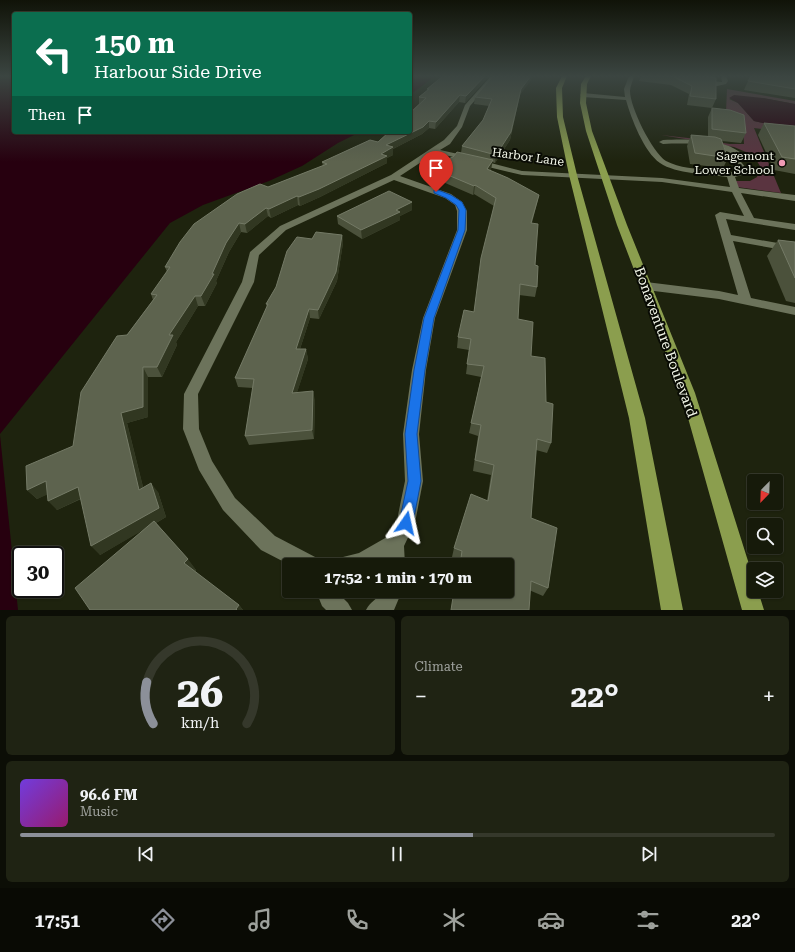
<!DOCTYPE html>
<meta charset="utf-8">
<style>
:root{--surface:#161a0a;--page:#1f2313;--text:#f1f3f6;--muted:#9ea19c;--line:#35382b;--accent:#8c9099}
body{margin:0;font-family:"Roboto Serif",serif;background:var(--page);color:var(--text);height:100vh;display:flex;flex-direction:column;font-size:15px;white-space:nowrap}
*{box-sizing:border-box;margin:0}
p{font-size:13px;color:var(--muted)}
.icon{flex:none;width:22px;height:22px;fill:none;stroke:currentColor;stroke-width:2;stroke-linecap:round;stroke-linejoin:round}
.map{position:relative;height:610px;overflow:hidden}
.sheet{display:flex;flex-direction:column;gap:6px;padding:6px;background:#0c0e06;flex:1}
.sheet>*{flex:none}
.hud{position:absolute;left:12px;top:12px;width:400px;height:122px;border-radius:4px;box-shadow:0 1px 3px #0004,0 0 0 1px var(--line);background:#0b6e4f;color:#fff;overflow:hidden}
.needle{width:26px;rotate:203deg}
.controls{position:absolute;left:747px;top:474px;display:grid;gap:8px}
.controls a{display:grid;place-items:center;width:36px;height:36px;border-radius:4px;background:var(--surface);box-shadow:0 1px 3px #0004,0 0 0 1px var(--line);font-size:20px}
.speed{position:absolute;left:12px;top:546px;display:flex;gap:8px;font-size:20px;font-weight:700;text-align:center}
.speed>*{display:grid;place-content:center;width:52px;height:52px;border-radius:50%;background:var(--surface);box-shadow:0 1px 3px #0004,0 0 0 1px var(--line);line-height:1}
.speed .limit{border:2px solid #111;border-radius:6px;background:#fff;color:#111}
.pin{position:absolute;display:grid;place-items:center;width:34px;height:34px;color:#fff;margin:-41px -17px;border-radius:50% 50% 50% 0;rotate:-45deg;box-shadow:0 0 4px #0007}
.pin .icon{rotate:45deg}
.me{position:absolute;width:44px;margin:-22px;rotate:11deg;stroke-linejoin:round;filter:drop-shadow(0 0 3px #0008)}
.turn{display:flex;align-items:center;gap:14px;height:84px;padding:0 16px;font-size:18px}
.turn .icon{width:52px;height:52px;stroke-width:2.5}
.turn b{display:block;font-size:28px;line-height:34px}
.then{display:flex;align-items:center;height:38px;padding:0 16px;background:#0003;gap:8px;font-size:15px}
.big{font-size:30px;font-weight:700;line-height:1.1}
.sheet .widget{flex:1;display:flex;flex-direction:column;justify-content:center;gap:6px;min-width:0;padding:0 14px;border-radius:6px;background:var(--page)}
.sheet .dial{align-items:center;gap:0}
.dial svg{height:104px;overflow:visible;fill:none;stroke:var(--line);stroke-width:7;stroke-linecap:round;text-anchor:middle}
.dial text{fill:var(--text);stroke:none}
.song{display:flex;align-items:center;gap:12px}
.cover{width:48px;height:48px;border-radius:6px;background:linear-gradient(135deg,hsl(260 70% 55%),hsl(320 70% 35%))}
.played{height:4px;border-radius:2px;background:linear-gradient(90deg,var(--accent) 60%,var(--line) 60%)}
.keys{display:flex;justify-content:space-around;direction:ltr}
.heat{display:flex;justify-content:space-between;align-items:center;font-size:22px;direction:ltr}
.sheet .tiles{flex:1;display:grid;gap:6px;grid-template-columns:1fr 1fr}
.widget:last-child{grid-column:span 2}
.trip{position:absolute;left:282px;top:558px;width:232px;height:40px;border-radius:4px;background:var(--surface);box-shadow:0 1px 3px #0004,0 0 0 1px var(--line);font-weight:700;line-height:40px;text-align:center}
.tabs{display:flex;height:64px;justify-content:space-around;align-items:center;background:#090a04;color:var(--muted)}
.tabs .icon{width:28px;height:28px}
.tabs .selected{color:var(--accent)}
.tabs b{font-size:18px;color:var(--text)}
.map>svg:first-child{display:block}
</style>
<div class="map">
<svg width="795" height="610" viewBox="0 0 795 610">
<rect width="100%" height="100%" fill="#1e230e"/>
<polygon fill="#5a3440" points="727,89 795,101 795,104 763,98 729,99 738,103 754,121 767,124 769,130 754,128 781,193 737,187 735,181 750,181 757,177 760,166 753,155 734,147 661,135 697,139 730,144 744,144 743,125 726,112"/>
<g fill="#27000f">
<polygon points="0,76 14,76 14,132 360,132 338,143 302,166 269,181 203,205 170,223 0,434"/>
<polygon points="410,76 435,76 410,95"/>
<polygon points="734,95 763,98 795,104 795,127 767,124 754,121 738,103 729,98"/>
<polygon points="0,435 18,610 0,610"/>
</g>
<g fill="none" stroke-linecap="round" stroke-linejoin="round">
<g fill="#6c735b" fill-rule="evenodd">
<polygon points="491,76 496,76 470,106 462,127 450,144 440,150 472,157 472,161 435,153 400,176 451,194 462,202 467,211 467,230 435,318 426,370 419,434 423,481 415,523 404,546 405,565 385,565 385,560 376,565 336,565 339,558 359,553 387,537 397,520 405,481 403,434 412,370 423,318 457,230 457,211 455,205 445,198 394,180 286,230 259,255 254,282 198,394 199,429 212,461 235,498 275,536 317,558 320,565 290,565 261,550 223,510 199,470 183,429 184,394 242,282 250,252 280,226 391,175 444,140 457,126 465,105"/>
<path d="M629 76H634C633 81 630 86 630 91 630 107 652 152 666 161 679 168 697 169 711 170 720 171 730 174 738 171L728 157 729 155H735C712 143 688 143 663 144L659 142 663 140C685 139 725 138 742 154L744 160 741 162 747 169 745 174 735 177 739 188 795 195V201L741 193 754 218 795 224V230L726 219 731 235 795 246V252L733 241 751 298 795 307V315L719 299 646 290 642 289 640 286 642 283 646 282 719 291 738 295 715 215 720 212 744 216 732 192 662 182 522 175 480 165 479 163 483 161 522 171 662 178 730 187 727 177C707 174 676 174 660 163 644 152 631 118 626 100L583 97 580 95 583 93 625 97 624 89Z"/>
<polygon points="721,76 726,76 728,81 726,84 717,86 697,82 700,80 722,82"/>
<polygon points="316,591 336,591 348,603 352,610 326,610 322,606"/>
<path d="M381 591H402L394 610H366C371 600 377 601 381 591Z"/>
</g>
<g fill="#8b9e4e" fill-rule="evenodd">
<polygon points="562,76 567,76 562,88 563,117 577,175 645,418 683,610 661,610 629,418 569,175 557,117 556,88"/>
<polygon points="586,76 591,76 587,84 586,103 592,131 627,225 695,393 754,580 754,591 758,591 764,610 742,610 681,393 617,225 586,131 580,103 581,84"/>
</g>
</g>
<g fill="#4b513b">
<polygon points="443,76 489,76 465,103 459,102 435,129 429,128 422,134 393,149 393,155 387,158 387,163 320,197 300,206 298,205 271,218 268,216 247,233 241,232 229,252 216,281 217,283 205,306 198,306 176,342 177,345 162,377 148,377 148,417 127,423 143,487 158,492 166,517 156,523 196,570 195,572 239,605 243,610 90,610 144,529 100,555 81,499 57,510 47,494 37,499 27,490 73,446 127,335 153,300 151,294 167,272 165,267 268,187 323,166 322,162 378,142 419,104 419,97 427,91 427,89"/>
<polygon points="641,76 715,76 714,78 716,99 712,108 746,133 741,143 722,141 728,158 723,168 690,164 687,146 691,135 708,137 708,117 712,108 687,105 689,94 671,85 639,81"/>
<polygon points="795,76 795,98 744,90 748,81"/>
<polygon points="520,95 510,140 495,163 492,162 491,169 490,171 539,195 532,223 535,265 537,287 535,297 519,295 518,319 531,356 546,402 551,443 547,453 536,450 531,518 548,588 543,596 452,557 454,548 487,501 491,475 473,471 478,436 469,433 481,377 466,374 469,350 457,348 458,337 474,312 494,206 474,194 473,195 429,176 429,167 461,153 462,146 483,120 489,106 474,104 475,97"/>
<polygon points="764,123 795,126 795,174 774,170 758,135"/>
<polygon points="412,202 412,210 400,216 400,220 362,239 338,224 337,216"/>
<polygon points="342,235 343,243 337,281 319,319 310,318 300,349 306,349 308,359 297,392 315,400 314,439 249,445 245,436 253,388 238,387 235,378 267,307 266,304 312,239"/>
<polygon points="778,240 795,242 795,303 786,301 767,256"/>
</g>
<g fill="#313721">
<polygon points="485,76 489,76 465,103 466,96"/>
<polygon points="531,76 534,76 520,95 510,140 495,163 496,155 521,89"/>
<polygon points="460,95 459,102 435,129 436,122"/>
<polygon points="429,121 429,128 422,134 393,149 393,155 387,158 387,163 320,197 300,206 299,197 381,154 386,145"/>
<polygon points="493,160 491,169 486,178 487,169"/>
<polygon points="475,185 474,194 473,195 474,186"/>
<polygon points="539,195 537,204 529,232 531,223"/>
<polygon points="297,196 298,205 271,218 269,209"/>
<polygon points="412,202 412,210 400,216 400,220 362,239 361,230 396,210"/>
<polygon points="266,208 268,216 247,233 245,224"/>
<polygon points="239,223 241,232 229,252 216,281 217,283 205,306 201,296 212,274 226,243"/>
<polygon points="342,235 343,243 337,281 319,319 318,310"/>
<polygon points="195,296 198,306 176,342 177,345 162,377 157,367 169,335"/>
<polygon points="309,309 310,318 297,358 296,349"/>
<polygon points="306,349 308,359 294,402 292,393"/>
<polygon points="143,367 148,377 148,417 127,423 146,499 139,490 121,413"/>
<polygon points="313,391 315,400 314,439 312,430"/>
<polygon points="46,481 56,491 37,499 27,490"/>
<polygon points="151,483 158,492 166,517 100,555 91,546"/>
<polygon points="78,487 86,496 57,510 48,501"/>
<polygon points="188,559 196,570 192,574 184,563"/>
<polygon points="239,605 243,610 236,610 236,609"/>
</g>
<g fill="#5d634e" stroke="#747a66">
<polygon points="443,76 485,76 466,96 460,95 436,122 429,121 423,127 386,145 393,147 381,154 387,156 319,189 299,197 297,196 269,209 266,208 245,224 239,223 226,243 212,274 214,274 201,296 195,296 169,335 173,335 157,367 143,367 143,407 121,413 139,490 151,483 159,508 91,546 78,487 48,501 46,481 27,490 26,466 73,446 81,392 117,336 127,335 157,295 151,294 170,267 165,267 180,242 194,224 237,194 260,184 268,187 327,164 322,162 370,140 378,142 389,132 410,132 410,113 426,98 419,97 429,89 427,89"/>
<polygon points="493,76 531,76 521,89 511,132 496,155 462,146 483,120 492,99 475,97"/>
<polygon points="669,76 704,76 716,78 716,99 690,96 692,86 674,77"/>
<polygon points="751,76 795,76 795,89 748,81"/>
<polygon points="712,108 730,110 744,115 746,133 712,129"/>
<polygon points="764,123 795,126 795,159 782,157"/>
<polygon points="691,135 715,137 721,139 728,158 695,153"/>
<polygon points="457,152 493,160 487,169 508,178 539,195 531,223 538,224 535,265 538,266 537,287 520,284 518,319 533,322 531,356 545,358 546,402 553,404 551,443 537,439 531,518 557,528 548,588 531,581 529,610 451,610 454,591 507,591 507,565 460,565 462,551 454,548 471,494 488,501 494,465 475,460 481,425 471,423 484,366 467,364 471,339 458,337 464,310 474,312 481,258 496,198 475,185 474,186 429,167 453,157"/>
<polygon points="389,191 412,202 396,210 400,212 361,230 337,216"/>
<polygon points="316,232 342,235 336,272 318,310 309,309 296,349 306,349 292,393 313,391 312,430 245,436 254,379 235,378 268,304 266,304 276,287 287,251 297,237 312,239"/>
<polygon points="778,240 795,242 795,278"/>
<polygon points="154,521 188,559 184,563 239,605 236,609 237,610 90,610 75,588"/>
</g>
<linearGradient id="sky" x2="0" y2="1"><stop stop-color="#101308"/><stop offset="0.47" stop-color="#3b4541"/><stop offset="1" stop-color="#3b4541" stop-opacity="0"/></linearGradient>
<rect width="795" height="162" fill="url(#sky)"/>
<polygon fill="#1a73e8" stroke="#114b97" points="434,190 438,190 451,195 462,202 466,210 465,230 434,318 425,370 417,434 421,481 413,523 411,528 406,530 401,528 399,523 408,481 405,434 414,370 424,318 458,230 459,210 456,205 446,198 434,193"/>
<circle fill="#f09ab5" stroke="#090b04" stroke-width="1.5" cx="782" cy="163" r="4"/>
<g text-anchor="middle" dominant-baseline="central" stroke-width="4" stroke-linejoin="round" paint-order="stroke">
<g font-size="12" fill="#f3f7e9" stroke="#090b04" text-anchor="end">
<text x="774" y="156">Sagemont<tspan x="774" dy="14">Lower School</tspan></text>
</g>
<g font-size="12" fill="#f3f7e9" stroke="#090b04">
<text transform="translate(528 157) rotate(8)">Harbor Lane</text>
</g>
<g font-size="14" fill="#f3f7e9" stroke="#090b04">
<text transform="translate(666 342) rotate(70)">Bonaventure Boulevard</text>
</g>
</g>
</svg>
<div class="controls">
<a><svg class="needle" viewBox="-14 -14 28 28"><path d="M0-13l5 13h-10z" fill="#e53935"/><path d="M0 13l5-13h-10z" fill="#9ea19c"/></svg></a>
<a><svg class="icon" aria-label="search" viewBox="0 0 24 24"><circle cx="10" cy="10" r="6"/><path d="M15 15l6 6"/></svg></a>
<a><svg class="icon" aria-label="layers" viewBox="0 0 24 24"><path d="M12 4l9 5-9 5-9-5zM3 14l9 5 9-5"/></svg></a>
</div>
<div class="speed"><div class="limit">30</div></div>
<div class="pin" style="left:436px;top:192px;background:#d93025"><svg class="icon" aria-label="arrive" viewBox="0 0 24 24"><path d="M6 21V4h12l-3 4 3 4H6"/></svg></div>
<svg class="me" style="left:406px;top:523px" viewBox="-20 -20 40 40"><path d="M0-17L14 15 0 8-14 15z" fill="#1a73e8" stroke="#fff" stroke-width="4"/></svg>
<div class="trip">17:52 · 1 min · 170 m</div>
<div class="hud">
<div class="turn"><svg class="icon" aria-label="left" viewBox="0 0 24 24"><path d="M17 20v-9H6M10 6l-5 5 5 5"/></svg><div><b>150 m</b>Harbour Side Drive</div></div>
<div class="then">Then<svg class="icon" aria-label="arrive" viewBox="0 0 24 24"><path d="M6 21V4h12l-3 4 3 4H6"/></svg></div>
</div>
</div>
<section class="sheet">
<div class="tiles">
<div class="widget dial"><svg viewBox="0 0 100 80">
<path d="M14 69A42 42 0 1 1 86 69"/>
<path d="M14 69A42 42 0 0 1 9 37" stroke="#8c9099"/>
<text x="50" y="56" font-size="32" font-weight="700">26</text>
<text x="50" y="72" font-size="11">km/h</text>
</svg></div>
<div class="widget"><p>Climate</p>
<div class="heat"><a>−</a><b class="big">22°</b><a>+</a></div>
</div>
<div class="widget">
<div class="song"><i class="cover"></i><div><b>96.6 FM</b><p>Music</p></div></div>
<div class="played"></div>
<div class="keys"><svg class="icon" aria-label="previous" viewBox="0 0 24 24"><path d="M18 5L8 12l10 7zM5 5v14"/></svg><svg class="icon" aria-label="pause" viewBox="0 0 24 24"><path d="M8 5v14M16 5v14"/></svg><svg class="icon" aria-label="next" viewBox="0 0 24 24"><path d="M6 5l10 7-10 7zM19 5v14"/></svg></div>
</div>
</div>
</section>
<nav class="tabs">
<b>17:51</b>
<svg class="icon selected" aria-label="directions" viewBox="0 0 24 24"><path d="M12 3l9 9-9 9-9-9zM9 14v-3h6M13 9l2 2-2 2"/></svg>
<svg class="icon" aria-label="music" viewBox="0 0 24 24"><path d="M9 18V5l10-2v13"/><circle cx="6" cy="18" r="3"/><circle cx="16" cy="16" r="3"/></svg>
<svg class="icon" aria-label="phone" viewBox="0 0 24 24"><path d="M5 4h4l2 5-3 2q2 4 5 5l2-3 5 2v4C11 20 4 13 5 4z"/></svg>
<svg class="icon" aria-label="climate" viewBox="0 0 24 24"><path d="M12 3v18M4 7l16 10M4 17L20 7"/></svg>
<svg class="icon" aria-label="car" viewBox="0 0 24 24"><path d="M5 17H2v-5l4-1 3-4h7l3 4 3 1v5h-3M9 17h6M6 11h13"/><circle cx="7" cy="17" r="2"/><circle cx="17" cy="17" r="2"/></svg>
<svg class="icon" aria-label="filters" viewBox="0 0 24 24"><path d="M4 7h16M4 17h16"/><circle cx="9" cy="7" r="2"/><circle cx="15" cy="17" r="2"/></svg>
<b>22°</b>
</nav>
